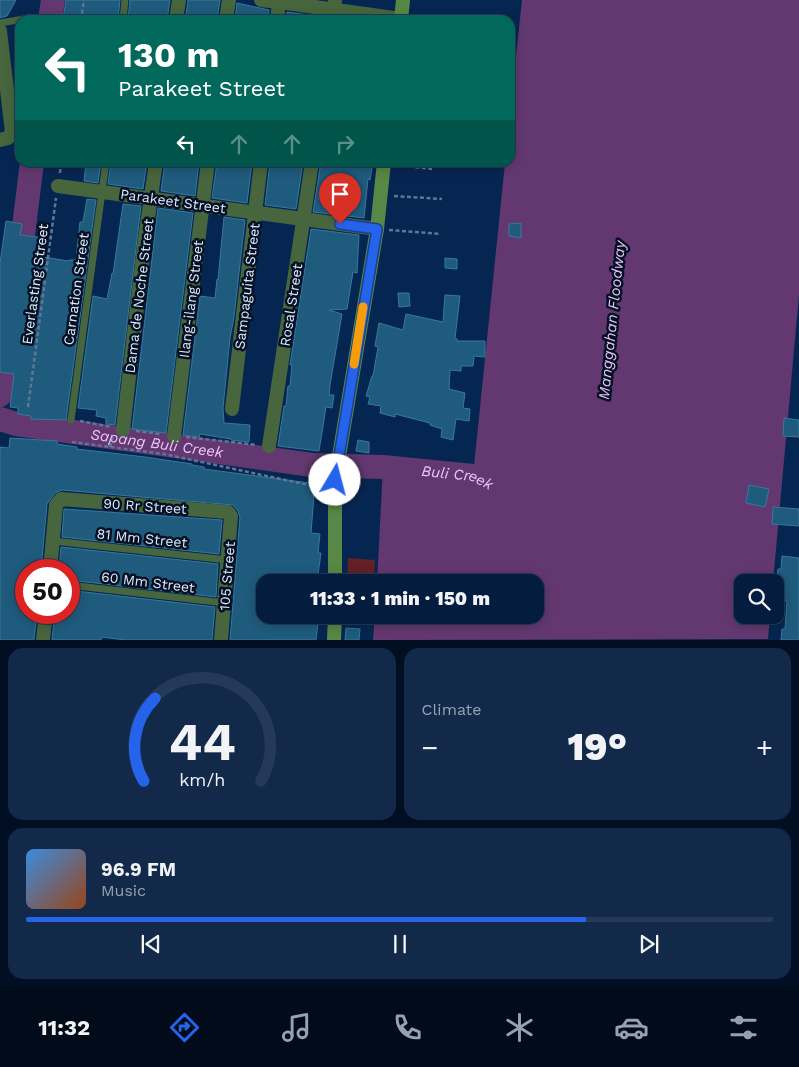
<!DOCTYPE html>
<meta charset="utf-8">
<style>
:root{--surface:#041c3e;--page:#122949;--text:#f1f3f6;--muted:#97a1b0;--line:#253a58;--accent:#2563eb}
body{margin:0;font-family:"Work Sans",sans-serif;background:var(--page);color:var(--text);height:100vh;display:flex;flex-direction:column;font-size:19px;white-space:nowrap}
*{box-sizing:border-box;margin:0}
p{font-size:16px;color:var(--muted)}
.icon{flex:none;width:28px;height:28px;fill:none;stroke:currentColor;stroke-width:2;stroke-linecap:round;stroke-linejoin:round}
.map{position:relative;height:640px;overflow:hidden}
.panel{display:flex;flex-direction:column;gap:8px;padding:8px;background:#020f22;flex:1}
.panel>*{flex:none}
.hud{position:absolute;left:15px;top:15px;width:500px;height:152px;border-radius:15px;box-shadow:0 2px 12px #0003,0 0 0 1px var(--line);background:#00695c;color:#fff;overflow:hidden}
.controls{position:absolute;left:734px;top:574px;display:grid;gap:10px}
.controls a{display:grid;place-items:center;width:50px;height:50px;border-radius:10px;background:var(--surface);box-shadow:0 2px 12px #0003,0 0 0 1px var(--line);font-size:25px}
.speed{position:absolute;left:15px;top:559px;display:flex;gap:10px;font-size:25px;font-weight:700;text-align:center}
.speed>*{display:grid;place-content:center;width:65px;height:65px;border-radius:50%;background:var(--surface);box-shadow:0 2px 12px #0003,0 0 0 1px var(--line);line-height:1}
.speed .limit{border:8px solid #d22;background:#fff;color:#111}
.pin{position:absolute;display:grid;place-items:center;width:42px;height:42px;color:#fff;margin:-51px -21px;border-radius:50% 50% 50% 0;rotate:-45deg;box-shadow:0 0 5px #0007}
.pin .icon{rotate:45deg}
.me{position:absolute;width:55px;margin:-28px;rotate:8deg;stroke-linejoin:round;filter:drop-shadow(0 0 4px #0008)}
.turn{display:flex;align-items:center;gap:18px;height:105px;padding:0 20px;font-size:22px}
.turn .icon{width:65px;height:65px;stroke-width:2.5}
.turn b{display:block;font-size:35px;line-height:42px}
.lanes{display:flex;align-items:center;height:48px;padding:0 20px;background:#0003;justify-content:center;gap:25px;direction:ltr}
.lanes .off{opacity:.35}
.big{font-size:38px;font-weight:800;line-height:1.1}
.panel .widget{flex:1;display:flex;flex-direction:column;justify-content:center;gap:8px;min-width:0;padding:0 18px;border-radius:15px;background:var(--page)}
.panel .dial{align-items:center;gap:0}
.dial svg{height:130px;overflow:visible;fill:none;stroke:var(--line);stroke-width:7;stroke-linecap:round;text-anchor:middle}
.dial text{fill:var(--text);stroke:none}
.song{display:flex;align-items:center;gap:15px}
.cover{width:60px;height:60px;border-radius:8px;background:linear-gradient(135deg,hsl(210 70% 55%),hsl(20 70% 35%))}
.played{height:5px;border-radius:2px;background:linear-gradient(90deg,var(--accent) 75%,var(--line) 75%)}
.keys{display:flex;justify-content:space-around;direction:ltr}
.heat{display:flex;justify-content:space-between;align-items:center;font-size:28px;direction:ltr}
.panel .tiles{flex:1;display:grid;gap:8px;grid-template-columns:1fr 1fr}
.widget:last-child{grid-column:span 2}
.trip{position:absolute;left:256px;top:574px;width:288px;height:50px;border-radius:15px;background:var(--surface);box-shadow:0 2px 12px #0003,0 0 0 1px var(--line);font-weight:800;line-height:50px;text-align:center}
.tabs{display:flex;height:80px;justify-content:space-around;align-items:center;background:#020b19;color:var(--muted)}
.tabs .icon{width:35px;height:35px}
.tabs .active{color:var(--accent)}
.tabs b{font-size:22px;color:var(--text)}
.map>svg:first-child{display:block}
</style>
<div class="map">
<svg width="799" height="640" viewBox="0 0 799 640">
<rect width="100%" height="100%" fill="#062652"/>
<polygon fill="#632026" points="348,558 375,560 374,582 347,582"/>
<polygon fill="#633870" points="522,0 799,0 799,295 773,582 742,582 742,615 770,615 768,639 373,640 375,615 535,615 535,582 377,582 383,467 473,476 505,163 510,162 510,114"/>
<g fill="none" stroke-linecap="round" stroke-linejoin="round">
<g stroke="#633870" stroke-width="24">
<polyline points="50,20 53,0"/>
<polyline points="19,267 32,162"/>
<polyline points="0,395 7,379 10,340"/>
<path id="s1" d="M0 419 16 424 312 465 383 467 473 476 494 487"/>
</g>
</g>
<g fill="#1f5b7d" stroke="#38789e">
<polygon points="0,0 16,0 7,16 0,18"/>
<polygon points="66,0 120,0 118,20 63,20"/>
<polygon points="130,0 170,0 167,20 128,20"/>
<polygon points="188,0 220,0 217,20 199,19 199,17 186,15"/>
<polygon points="237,3 269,10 268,19 235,20"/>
<polygon points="287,12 324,17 324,20 286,20"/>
<polygon points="86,162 101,162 98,183 84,181"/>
<polygon points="111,162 147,162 143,189 108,184"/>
<polygon points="165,162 199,162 195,196 161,191"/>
<polygon points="217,162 252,162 247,203 212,198"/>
<polygon points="270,162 303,162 296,209 265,205"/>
<polygon points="321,162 373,162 370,180 368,179 364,218 313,212"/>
<polygon points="87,199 96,200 66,420 31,419 31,416 18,414 18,408 10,407 14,374 0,372 0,263 6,221 22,224 20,235 46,238 44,257 68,261 69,260 76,260 80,222 83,222"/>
<polygon points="123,204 141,206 115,425 106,424 106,418 96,416 97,410 78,408 93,296 107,299 112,273 113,274"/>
<polygon points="158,208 193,213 166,433 132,429"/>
<polygon points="224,217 245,220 234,317 230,338 223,408 224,423 250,425 249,442 231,440 231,439 200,434 199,437 183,435 200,296 215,298 217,279 218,280"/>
<polygon points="521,223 521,238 509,236 509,224"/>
<polygon points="311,229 359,235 357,273 353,272 347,309 329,310 342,314 330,385 329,395 334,395 332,408 326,407 319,451 278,446 284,406 286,406 288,386 290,386 292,365 290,365"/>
<polygon points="445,258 457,259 457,269 445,268"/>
<polygon points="398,293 409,293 410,306 399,307"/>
<polygon points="445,295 460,296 455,338 457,339 457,341 485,341 485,357 474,356 473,366 461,366 461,371 450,370 449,389 465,393 463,408 470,409 469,421 456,419 453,440 441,437 442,429 430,425 430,423 395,414 395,417 380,413 381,406 368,404 370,397 366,396 372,376 373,376 378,347 375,346 379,323 403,330 406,314 443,322"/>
<polygon points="784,418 799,420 799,437 783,436"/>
<polygon points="10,438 57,441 57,444 77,447 77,449 145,457 192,464 192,465 204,467 204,469 317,484 316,495 314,495 311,533 320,534 318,553 321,553 317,582 265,582 265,615 319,615 316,640 230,640 240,517 238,511 233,505 62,490 55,493 47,504 41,570 26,570 26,612 37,612 34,640 0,640 0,447 9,448"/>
<polygon points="358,440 369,442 369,453 356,451"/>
<polygon points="749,485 769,489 765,507 746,503"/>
<polygon points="773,507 799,509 799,526 772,524"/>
<polygon points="64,509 222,520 219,554 62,537"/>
<polygon points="61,547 218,564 216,597 78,581 78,579 69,578 69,570 59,570"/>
<polygon points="782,556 799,558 799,640 781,640 782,629 785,629 787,601 775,600 775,594 778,569 781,569"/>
<polygon points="76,591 215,607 212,640 125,640 102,637 101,640 52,640 55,612 69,612 69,598 75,598"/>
<polygon points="346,628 360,629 359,640 345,640"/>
</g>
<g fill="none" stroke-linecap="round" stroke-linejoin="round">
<g stroke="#5f7697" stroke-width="2.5" stroke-dasharray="4 2.5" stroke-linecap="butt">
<polyline points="81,20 84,0"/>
<polyline points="396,165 432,169"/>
<polyline points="60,173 61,162"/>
<polyline points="394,196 442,199"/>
<polyline points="389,230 440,234"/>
<polyline points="28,407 56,198"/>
<polyline points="80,421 111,427"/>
<polyline points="136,431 160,434"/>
<polyline points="186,437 257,445"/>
<polyline points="72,442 164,454 323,488"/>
<polyline points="110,447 113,437"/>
</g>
<g stroke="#47663d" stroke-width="7">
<polyline points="123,20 125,0"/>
<polyline points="0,23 30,18"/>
<polyline points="71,420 106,162"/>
<polyline points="53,541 228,560"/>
<polyline points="69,585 225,603"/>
</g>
<g stroke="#47663d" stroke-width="14">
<polyline points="261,0 279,2 277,20"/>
<polyline points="176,20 179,0"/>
<polyline points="226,20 229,0"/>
<polyline points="333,20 335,0"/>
<polyline points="0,31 12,132 8,138 0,140"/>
<polyline points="58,186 377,229"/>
<polyline points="232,409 261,162"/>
<polyline points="123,430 144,246 156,162"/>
<polyline points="174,436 208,162"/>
<polyline points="269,446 312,162"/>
<polyline points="50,570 56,505 61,499 228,512 231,516 221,640"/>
<polyline points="43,640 46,612"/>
</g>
<polyline stroke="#47663d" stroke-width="14" points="279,0 279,2 401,19"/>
<g stroke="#578845" stroke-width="14">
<polyline points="401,20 403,0"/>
<polyline points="335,582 335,480 377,229 384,162"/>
<polyline points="334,640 335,615"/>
</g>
</g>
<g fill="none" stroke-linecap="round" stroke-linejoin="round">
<defs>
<polyline id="route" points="335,480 377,229 340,224"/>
</defs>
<use href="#route" stroke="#184099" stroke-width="12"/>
<use href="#route" stroke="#2563eb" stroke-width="9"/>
<polyline stroke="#f59e0b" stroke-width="9" points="354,364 363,307"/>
</g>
<g text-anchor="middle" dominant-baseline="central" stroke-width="5" stroke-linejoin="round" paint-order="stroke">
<g font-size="14" fill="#dfebfc" stroke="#041024">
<text transform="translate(173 201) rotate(8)">Parakeet Street</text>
<text transform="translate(35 284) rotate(-82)">Everlasting Street</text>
<text transform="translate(247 286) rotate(-83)">Sampaguita Street</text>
<text transform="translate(76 289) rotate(-82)">Carnation Street</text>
<text transform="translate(139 296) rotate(-83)">Dama de Noche Street</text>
<text transform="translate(191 299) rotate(-83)">Ilang-ilang Street</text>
<text transform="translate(291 305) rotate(-81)">Rosal Street</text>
<text transform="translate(145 506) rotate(4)">90 Rr Street</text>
<text transform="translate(142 538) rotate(6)">81 Mm Street</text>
<text transform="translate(227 576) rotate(-85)">105 Street</text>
<text transform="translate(148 582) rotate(7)">60 Mm Street</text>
</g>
<g font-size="15" font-style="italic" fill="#ebc5f7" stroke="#041024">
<text transform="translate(612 320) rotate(-84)">Manggahan Floodway</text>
<text stroke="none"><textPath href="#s1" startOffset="159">Sapang Buli Creek</textPath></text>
<text stroke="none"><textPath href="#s1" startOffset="462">Buli Creek</textPath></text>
</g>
</g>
</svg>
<div class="controls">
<a><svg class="icon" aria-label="search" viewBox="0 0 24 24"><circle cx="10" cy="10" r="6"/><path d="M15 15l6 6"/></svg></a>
</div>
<div class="speed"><div class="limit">50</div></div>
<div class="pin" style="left:340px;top:224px;background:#d93025"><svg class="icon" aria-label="arrive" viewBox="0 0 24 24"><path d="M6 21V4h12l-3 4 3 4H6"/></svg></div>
<svg class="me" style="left:335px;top:480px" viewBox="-20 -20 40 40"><circle r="19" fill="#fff"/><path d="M0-13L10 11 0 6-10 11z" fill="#2563eb"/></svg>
<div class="trip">11:33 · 1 min · 150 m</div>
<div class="hud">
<div class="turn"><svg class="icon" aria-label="left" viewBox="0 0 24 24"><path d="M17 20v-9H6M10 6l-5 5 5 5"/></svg><div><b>130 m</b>Parakeet Street</div></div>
<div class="lanes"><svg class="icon" aria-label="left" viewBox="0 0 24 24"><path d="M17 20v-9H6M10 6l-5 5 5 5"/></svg><svg class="icon off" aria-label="ahead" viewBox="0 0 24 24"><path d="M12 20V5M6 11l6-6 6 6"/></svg><svg class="icon off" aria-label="ahead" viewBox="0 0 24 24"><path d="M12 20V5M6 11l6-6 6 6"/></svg><svg class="icon off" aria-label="right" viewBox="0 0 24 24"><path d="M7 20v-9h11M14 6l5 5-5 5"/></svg></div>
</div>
</div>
<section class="panel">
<div class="tiles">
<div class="widget dial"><svg viewBox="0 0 100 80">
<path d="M14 69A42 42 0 1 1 86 69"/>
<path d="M14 69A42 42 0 0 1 21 18" stroke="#2563eb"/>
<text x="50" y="56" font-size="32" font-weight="700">44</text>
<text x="50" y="72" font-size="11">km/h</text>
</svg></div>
<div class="widget"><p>Climate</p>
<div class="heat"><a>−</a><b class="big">19°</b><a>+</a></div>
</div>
<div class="widget">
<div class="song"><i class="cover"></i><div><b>96.9 FM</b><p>Music</p></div></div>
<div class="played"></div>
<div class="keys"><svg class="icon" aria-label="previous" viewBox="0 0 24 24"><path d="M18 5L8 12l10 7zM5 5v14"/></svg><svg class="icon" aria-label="pause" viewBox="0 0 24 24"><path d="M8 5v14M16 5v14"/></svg><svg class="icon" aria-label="next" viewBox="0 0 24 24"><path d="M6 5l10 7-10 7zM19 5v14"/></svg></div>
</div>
</div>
</section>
<nav class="tabs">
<b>11:32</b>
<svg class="icon active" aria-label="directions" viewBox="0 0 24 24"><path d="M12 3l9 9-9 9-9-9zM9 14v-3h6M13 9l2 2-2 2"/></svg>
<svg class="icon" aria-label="music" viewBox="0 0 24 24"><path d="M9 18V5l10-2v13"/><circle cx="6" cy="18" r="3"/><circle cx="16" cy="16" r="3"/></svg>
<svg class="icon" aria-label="phone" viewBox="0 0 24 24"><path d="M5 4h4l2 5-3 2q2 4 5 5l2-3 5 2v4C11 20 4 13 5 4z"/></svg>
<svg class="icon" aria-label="climate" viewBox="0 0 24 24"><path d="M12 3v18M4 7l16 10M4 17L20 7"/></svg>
<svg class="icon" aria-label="car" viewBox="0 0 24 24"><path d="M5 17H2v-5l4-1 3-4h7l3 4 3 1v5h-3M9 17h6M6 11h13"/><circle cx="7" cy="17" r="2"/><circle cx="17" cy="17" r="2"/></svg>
<svg class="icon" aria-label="filters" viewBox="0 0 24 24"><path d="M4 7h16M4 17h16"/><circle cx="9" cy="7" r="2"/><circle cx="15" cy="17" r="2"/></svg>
</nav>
